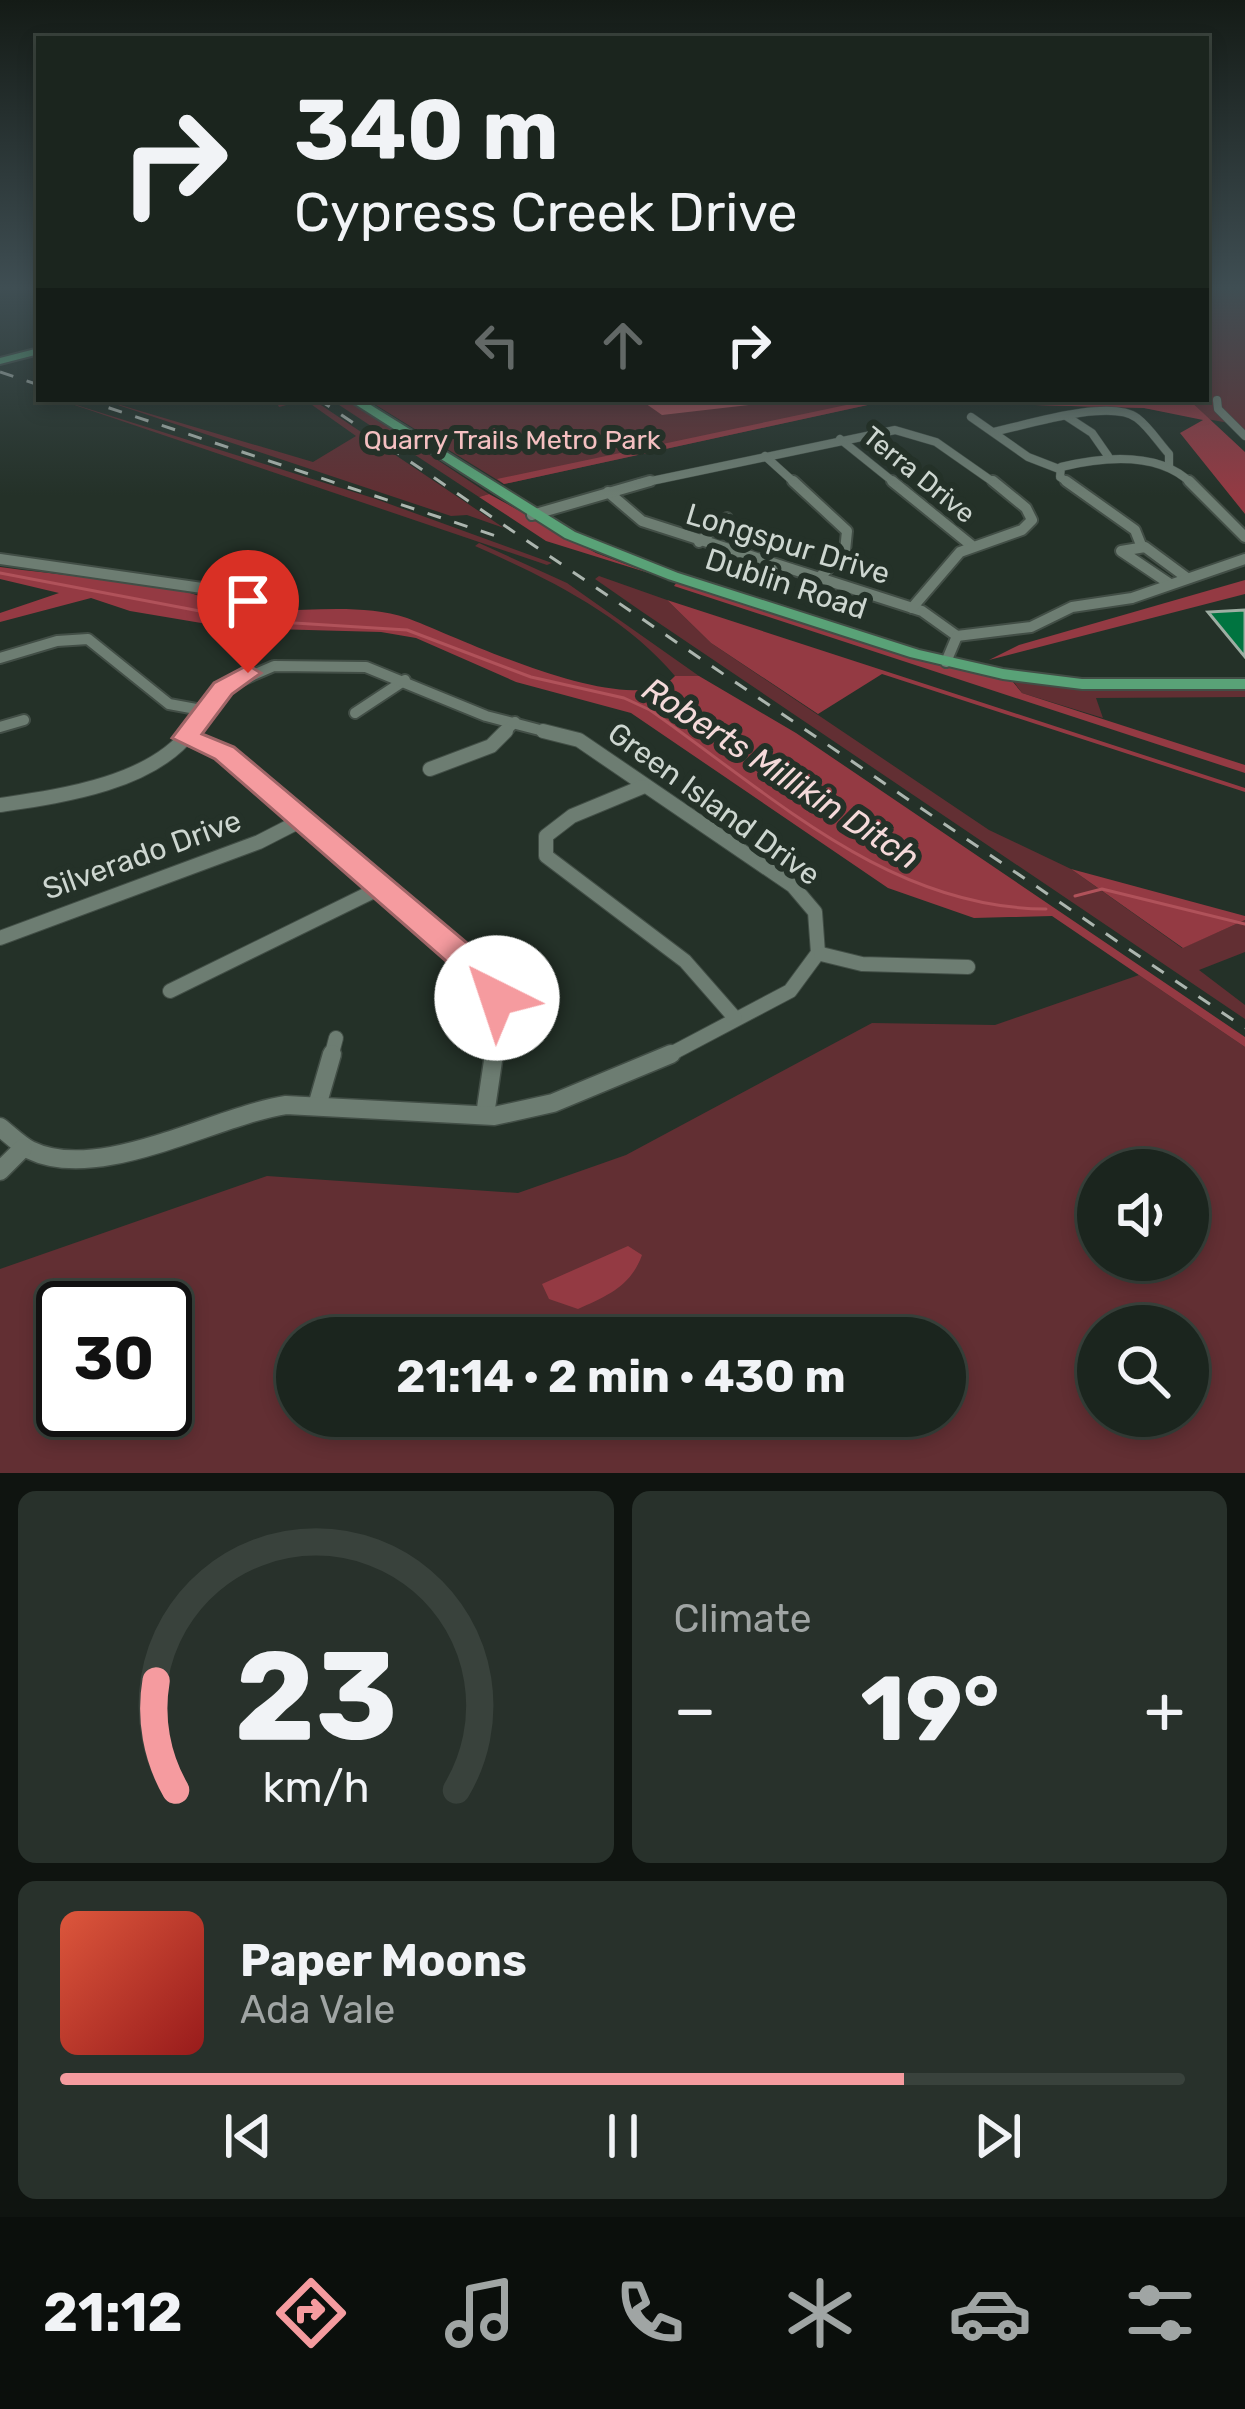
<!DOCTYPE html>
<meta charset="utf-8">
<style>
:root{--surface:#1b251e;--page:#28312b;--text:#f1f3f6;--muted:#a0a5a4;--line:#39423c;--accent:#f59b9f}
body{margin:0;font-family:Rubik,sans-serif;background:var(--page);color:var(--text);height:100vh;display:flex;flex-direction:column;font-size:45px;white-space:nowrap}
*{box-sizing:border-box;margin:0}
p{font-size:39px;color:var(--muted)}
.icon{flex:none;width:66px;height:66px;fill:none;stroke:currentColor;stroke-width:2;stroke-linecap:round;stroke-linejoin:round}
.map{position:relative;height:1473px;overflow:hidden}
.side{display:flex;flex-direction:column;gap:18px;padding:18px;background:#0f1410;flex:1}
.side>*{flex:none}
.guide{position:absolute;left:36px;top:36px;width:1173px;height:366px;border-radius:0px;box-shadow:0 6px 18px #0003,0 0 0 3px var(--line);background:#1b251e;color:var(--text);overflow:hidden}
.controls{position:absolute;left:1077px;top:1149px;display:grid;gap:24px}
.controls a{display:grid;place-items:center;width:132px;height:132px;border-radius:50%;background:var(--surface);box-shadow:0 6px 18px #0003,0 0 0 3px var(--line);font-size:60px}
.speed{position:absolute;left:36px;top:1281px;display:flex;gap:24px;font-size:60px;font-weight:700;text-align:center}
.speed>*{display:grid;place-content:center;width:156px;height:156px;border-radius:50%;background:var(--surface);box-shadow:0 6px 18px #0003,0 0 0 3px var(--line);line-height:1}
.speed .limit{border:6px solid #111;border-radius:18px;background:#fff;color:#111}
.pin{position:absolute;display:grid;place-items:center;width:102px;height:102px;color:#fff;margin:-123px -51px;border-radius:50% 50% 50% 0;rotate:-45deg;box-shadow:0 0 12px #0007}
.pin .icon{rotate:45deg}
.me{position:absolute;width:132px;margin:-66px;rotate:319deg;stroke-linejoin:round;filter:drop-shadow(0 0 9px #0008)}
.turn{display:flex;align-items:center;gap:42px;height:252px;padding:0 60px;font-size:54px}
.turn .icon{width:156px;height:156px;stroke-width:2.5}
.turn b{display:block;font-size:84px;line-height:102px}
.lanes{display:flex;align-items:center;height:114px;padding:0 60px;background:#0003;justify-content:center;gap:60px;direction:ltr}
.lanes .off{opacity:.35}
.big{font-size:90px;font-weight:700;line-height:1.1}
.side .widget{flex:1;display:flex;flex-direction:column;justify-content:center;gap:18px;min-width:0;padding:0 42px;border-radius:18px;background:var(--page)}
.side .dial{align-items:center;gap:0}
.dial svg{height:312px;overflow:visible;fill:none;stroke:var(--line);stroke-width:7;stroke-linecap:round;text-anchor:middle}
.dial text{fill:var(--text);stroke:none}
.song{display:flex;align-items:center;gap:36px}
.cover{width:144px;height:144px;border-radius:18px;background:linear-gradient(135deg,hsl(10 70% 55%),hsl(0 70% 35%))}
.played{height:12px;border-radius:6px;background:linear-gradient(90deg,var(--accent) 75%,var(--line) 75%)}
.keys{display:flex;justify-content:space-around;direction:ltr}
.heat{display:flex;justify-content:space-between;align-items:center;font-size:66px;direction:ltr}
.side .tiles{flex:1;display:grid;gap:18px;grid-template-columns:1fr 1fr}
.widget:last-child{grid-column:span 2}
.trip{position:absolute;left:276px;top:1317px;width:690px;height:120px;border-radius:60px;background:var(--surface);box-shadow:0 6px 18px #0003,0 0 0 3px var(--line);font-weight:700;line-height:120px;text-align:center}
.menu{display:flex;height:192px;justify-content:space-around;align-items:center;background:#0b0f0c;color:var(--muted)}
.menu .icon{width:84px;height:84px}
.menu .on{color:var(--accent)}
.menu b{font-size:54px;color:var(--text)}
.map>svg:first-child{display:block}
</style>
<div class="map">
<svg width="1245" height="1473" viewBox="0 0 1245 1473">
<rect width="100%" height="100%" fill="#243128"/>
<g fill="#622f33" fill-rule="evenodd">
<polygon points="1206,290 1245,290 1245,434 1235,424 1144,408 886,401 504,484 366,399 1206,399"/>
<polygon points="57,399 373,498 552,563 547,565"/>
<polygon points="100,399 313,462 356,436 305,400 279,407 275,399 312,399 504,528 467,515 451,516"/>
<polygon points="330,399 345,399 489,494 479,497"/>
<path d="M479 543 567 583 699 676H675C624 615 547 578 475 546Z"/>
<polygon points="599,576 667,600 711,643 989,830 1071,869 1182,948 1245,920 1245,952 1199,970 1245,1005 1245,1019 641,611 595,579"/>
<polygon points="1014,682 1116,689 1245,688 1245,697 1096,698 1103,718 1022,693"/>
<path d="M1139 975 1245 1047V1473H0V1269L267 1176 518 1193 626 1155 872 1023 995 1025ZM1098 1170H1188V1260H1098ZM63 1308H165V1410H63ZM1098 1326H1188V1416H1098ZM297 1338H945V1416H297Z"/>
</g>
<g fill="#943a43">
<polygon points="1188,399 1245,452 1245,514 1180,433 1203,420 1144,408 886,401 504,484 497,479 870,400"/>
<polygon points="489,494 596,553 652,574 546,541 479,497"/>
<path d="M0 567C60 575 122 580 182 591 203 595 220 607 243 609 295 614 357 601 407 618 456 636 633 724 675 676H699L796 733 1245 1037V1047L1052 916 974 918 888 888 631 713 516 682 416 638 381 632 231 628 130 611 91 598 0 622V613L59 593 0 579Z"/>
<polygon points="1245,580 1245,594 989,660 1019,645"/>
<polygon points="677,582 925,662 1013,682 1022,693 1245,765 1245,773 674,586"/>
<polygon points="667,600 1245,788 1245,792 882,674 818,714 711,643"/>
<polygon points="1071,869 1245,916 1245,920 1183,948"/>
<path d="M628 1246 642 1255C631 1286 607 1296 578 1309L549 1299 542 1284Z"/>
</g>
<polygon fill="#b0525a" points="800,399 662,415 642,401 642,399"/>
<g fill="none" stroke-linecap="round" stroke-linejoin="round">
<g stroke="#b0525a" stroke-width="3">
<path d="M0 573 247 620 407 630 531 677 624 698 650 710C773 796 889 908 1046 909"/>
<polyline points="1075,896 1102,889 1245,924"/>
</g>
</g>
<polygon fill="#007440" stroke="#9eaea3" stroke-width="3" points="1245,610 1245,657 1208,612"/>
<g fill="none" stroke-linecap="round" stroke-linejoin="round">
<defs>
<g id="minor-far3">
<polyline points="1217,400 1218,409 1245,436"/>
<polyline points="1066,416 1092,433 1108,456"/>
<polyline points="971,417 1028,457 1059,469"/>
<path d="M994 432C1025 425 1111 398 1137 418 1149 427 1159 443 1169 454V467"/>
<polyline points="840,439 896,484"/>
<polyline points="765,456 796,484"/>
<polyline points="637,484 895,430 936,442 996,484"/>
<path d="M1070 484 1060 477 1061 467C1103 457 1159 451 1192 484"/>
</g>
<g id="minor-far2">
<polyline points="793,481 847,531 845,551 818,579"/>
<polyline points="892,481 971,545"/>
<polyline points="1066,481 1135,530 1141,545"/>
<polyline points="1189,481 1245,537"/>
<polyline points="608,492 642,521 922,611 957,636"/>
<polyline points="532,515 650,481"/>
<polyline points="699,542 727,518"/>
<polyline points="0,559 230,592"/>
<polyline points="1170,584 1121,551 1145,547 1187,578"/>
<polyline points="912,608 960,552 1022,530 1032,520 1026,508 993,481"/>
<polyline points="957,636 1031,627 1072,607 1132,598 1245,559"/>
<polyline points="0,658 57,641 88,639 169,704 207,711"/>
<polyline points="946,662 957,636"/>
<polyline points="355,713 405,680"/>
<polyline points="0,727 24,720"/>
<polyline points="189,734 223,688 274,666 366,667 486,716 555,734"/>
<polyline points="503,734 515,722"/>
</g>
<g id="minor-far1">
<polyline points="543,731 579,740 793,886 815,912 818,953 790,991 665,1057"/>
<polyline points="186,738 225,753 490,983 500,1012 494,1057"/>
<polyline points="430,769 491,746 506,731"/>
<polyline points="642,787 572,816 546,836 546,856 685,961 735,1018"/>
<path d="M0 805C61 796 151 784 191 731"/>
<polyline points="0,938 259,842 302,820"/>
<polyline points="821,954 862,964 968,967"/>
<polyline points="170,991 380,888"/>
<polyline points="331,1057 336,1038"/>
</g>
<g id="minor">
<polyline points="317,1106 332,1054"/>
<polyline points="485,1115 494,1054"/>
<path d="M0 1127C9 1134 20 1145 30 1150 99 1184 214 1116 286 1105L494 1116 553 1103 671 1054"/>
<polyline points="0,1171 23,1148"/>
</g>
<g id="major">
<polygon points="39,348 39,354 0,364 0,358"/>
<polygon points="347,399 361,399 575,532 678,573 919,650 1003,669 1082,679 1245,679 1245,689 1082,689 1003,679 910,657 668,579 565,538"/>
</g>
</defs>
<use href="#minor-far3" stroke="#424e46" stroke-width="9"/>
<use href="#minor-far2" stroke="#424e46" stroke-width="14"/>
<use href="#minor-far1" stroke="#424e46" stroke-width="16"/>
<use href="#minor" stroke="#424e46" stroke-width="21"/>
<use href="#major" stroke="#424e46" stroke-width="4"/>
<use href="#minor-far3" stroke="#6d7d72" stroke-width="8"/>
<use href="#minor-far2" stroke="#6d7d72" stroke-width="10"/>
<use href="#minor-far1" stroke="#6d7d72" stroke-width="14"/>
<use href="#minor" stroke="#6d7d72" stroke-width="18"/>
<use href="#major" fill="#59a277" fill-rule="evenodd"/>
<g stroke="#acb6af" stroke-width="3" stroke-dasharray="14 14" stroke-linecap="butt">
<polyline points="0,372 39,385"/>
<polyline points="82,399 496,536"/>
<polyline points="318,399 1245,1028"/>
</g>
</g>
<linearGradient id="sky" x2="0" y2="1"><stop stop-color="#141b16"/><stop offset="0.58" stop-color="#3f4e53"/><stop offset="1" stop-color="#3f4e53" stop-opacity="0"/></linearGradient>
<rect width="1245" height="496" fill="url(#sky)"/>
<polygon fill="#f59b9f" stroke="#9f6567" stroke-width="3" points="248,665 261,673 232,694 202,734 234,747 492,964 514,998 509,1007 485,1007 469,981 215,759 172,738 214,683"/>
<g text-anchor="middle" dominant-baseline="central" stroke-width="12" stroke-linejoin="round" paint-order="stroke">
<g font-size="27" fill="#f5c0c1" stroke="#243128">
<text x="512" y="440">Quarry Trails Metro Park</text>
</g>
<g font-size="27" fill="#cdd6d0" stroke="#243128">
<text transform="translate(919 475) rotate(39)">Terra Drive</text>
</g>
<g font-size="30" fill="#cdd6d0" stroke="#243128">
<text transform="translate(788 544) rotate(17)">Longspur Drive</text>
<text transform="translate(786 584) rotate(18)">Dublin Road</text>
<text transform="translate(714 804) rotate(36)">Green Island Drive</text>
<text transform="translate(142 855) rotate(-20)">Silverado Drive</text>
</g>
<g font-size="33" font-style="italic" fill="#f5dada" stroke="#243128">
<text transform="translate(781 773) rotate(33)">Roberts Millikin Ditch</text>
</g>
</g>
</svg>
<div class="controls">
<a><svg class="icon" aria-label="sound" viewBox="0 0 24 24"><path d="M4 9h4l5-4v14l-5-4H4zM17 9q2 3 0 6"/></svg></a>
<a><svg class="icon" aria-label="search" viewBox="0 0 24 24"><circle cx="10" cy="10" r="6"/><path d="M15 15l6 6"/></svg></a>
</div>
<div class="speed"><div class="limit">30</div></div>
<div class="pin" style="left:248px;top:673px;background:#d93025"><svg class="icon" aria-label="arrive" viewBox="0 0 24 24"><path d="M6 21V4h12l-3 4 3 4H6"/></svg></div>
<svg class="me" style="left:497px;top:998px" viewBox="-20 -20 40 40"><circle r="19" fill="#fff"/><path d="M0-13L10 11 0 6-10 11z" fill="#f59b9f"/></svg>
<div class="trip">21:14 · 2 min · 430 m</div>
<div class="guide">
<div class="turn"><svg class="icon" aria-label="right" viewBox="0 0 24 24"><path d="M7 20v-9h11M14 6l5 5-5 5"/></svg><div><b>340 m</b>Cypress Creek Drive</div></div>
<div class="lanes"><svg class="icon off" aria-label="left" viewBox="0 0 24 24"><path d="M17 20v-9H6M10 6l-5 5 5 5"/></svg><svg class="icon off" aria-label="ahead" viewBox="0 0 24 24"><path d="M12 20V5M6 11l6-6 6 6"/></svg><svg class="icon" aria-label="right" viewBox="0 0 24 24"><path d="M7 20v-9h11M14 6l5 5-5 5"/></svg></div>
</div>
</div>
<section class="side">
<div class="tiles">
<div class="widget dial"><svg viewBox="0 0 100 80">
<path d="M14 69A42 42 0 1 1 86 69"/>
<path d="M14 69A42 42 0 0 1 9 41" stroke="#f59b9f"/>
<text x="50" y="56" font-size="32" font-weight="700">23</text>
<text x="50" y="72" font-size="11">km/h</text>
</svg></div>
<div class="widget"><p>Climate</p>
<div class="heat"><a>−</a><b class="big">19°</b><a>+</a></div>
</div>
<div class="widget">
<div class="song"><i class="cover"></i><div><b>Paper Moons</b><p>Ada Vale</p></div></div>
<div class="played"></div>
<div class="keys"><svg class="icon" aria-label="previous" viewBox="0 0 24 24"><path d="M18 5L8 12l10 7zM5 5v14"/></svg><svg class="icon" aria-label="pause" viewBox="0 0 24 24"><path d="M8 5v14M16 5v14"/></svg><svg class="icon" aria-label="next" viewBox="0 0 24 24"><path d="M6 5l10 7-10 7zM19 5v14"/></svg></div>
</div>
</div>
</section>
<nav class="menu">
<b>21:12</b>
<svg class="icon on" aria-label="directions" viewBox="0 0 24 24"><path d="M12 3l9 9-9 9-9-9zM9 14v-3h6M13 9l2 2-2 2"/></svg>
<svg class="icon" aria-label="music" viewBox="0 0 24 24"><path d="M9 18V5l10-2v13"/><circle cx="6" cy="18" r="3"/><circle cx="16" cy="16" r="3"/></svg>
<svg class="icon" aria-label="phone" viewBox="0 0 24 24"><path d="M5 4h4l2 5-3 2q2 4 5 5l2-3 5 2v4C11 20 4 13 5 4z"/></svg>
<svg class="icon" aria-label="climate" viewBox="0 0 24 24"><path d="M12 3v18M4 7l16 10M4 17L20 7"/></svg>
<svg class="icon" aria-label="car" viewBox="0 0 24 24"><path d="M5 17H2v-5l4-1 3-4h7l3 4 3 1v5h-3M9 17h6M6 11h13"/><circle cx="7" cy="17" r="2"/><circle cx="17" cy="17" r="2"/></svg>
<svg class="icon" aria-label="filters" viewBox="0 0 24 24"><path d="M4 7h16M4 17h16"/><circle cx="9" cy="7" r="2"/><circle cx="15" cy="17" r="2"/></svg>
</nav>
